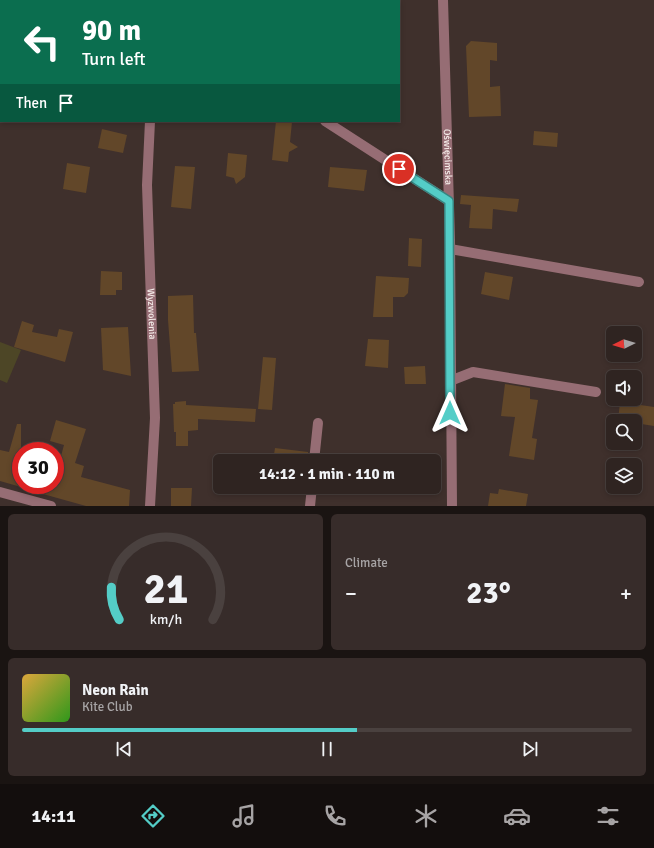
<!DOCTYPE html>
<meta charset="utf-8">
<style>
:root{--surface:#2f2421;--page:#372c2a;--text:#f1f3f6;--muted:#a7a4a5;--line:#4a413f;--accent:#54cdc7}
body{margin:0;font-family:Signika,sans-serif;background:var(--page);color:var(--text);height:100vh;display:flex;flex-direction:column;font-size:15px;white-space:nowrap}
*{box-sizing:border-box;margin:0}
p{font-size:13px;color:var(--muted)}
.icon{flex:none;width:22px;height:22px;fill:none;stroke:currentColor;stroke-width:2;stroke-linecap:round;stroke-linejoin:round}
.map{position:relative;height:506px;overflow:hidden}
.sheet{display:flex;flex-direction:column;gap:8px;padding:8px;background:#1a1412;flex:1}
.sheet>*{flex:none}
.top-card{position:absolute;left:0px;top:0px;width:400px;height:122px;box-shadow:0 2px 6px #0003,0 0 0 1px var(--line);background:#0b6e4f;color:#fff;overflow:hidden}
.needle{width:26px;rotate:265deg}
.fabs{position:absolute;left:606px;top:326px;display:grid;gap:8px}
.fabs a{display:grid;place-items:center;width:36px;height:36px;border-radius:6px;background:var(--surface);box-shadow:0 2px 6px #0003,0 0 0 1px var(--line);font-size:20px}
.speed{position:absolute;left:12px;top:442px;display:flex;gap:8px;font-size:20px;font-weight:700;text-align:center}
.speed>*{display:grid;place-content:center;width:52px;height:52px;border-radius:50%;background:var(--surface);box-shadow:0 2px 6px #0003,0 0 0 1px var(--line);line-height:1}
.speed .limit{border:6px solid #d22;background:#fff;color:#111}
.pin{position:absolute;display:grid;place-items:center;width:34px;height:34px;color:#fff;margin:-17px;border:2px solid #fff;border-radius:50%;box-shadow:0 1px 4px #0007}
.me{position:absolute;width:44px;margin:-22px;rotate:0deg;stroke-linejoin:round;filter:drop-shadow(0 0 3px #0008)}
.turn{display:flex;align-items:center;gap:14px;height:84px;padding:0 16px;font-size:18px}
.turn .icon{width:52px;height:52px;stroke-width:2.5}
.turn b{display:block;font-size:28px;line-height:34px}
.then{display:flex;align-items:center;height:38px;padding:0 16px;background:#0003;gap:8px;font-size:15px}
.big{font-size:30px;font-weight:800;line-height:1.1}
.sheet .tile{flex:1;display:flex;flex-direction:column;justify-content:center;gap:6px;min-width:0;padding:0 14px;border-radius:6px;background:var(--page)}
.sheet .dial{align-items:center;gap:0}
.dial svg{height:104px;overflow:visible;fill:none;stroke:var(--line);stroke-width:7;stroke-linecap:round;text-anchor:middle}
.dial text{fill:var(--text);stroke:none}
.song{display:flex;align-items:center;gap:12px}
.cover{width:48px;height:48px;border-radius:6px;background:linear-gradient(135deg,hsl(40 70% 55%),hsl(110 70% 35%))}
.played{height:4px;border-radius:2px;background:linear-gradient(90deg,var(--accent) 55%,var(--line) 55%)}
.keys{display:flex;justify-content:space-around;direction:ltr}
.heat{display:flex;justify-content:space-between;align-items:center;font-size:22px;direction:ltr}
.sheet .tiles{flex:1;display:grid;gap:8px;grid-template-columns:1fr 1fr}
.tile:last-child{grid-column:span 2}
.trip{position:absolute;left:213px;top:454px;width:228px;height:40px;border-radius:6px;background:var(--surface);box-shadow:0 2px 6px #0003,0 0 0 1px var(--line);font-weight:800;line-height:40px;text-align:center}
.tab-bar{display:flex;height:64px;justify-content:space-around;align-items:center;background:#130e0d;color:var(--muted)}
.tab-bar .icon{width:28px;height:28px}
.tab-bar .active{color:var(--accent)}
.tab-bar b{font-size:18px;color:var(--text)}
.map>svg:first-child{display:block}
</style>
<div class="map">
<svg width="654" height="506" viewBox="0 0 654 506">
<rect width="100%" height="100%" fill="#3f302c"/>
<polygon fill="#4d4626" points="0,342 21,350 7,383 0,380"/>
<g fill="#624729">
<polygon points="471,41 497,43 497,61 490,60 490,87 500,86 501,116 469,117 466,46"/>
<polygon points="276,121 292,122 290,142 298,147 289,152 288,162 272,160"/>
<polygon points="102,129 127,135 123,153 98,148"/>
<polygon points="534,131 558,133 557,147 533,145"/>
<polygon points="228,153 247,155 245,177 236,184 234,178 226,176"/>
<polygon points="67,163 90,167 86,193 63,189"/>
<polygon points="175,166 195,167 191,209 171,207"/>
<polygon points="330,167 367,170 364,191 328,187"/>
<polygon points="461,195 519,199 517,212 493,209 492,229 469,228 471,205 460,204"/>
<polygon points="409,238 422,239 421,267 408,266"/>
<polygon points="101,271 122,272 122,290 116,290 116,295 100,295"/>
<polygon points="485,272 513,277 509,300 481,294"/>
<polygon points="376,276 409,278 408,293 404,297 393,297 393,317 373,317"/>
<polygon points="193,295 194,333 196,333 199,371 172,372 168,320 168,296"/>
<polygon points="22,321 34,325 32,332 57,337 59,329 73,332 65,362 14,347"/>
<polygon points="128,327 131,376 103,370 101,328"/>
<polygon points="368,339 389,340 388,368 365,366"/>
<polygon points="263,357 276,358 272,410 258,409"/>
<polygon points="425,366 426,384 405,384 404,367"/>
<polygon points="505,384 530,388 530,399 538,400 532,438 537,439 534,460 509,456 515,417 501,416"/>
<polygon points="186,401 186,405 256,409 255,422 198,419 198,430 188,431 188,446 176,446 176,432 174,432 173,404 175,404 175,402"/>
<polygon points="620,402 654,407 654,426 635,423 635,421 618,421"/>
<polygon points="56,420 86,429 75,463 84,466 81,477 130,490 129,506 86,506 25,489 25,485 55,485 55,478 64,445 50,441"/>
<polygon points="17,424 21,424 21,487 0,481 0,450 9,452"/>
<polygon points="275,448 308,452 308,461 273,461"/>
<polygon points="171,488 192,488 191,506 171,506"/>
<polygon points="499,489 528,494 526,506 488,506 490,493 498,494"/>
</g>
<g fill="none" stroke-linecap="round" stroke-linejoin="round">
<g stroke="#966d74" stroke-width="10">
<path id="s1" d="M443 0 450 240 452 506"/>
<polyline points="164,1 164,0"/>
<path id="s2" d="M150 121 147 185 155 418 150 506"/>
<polyline points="325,121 449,201"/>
<polyline points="450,249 639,282"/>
<polyline points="450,381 473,372 596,392"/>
<polyline points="314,461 318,423"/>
<polyline points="0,492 51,506"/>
<polyline points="310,506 312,487"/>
</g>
</g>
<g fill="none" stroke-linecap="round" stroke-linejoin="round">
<defs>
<polyline id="route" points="399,169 449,201 450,413"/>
</defs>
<use href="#route" stroke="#378581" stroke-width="10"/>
<use href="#route" stroke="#54cdc7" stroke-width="7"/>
</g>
<g text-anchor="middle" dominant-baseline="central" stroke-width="4" stroke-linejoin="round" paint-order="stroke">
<g font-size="10" fill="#f5ece9" stroke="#201a18">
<text stroke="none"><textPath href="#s1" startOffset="157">Oświęcimska</textPath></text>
<text stroke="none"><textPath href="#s2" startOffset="193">Wyzwolenia</textPath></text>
</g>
</g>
</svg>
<div class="fabs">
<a><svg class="needle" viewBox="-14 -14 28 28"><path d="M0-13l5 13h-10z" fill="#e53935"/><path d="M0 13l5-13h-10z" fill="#a7a4a5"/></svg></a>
<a><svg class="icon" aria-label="sound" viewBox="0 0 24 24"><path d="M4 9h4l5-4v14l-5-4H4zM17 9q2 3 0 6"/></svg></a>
<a><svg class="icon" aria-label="search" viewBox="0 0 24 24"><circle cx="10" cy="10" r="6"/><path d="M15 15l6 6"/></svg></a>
<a><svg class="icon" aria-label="layers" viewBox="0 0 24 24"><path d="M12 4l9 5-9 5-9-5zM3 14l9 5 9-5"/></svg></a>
</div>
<div class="speed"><div class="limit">30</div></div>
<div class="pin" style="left:399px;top:169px;background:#d93025"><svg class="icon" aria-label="arrive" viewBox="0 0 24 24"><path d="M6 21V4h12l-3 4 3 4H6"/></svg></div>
<svg class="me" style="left:450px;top:413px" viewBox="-20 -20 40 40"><path d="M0-17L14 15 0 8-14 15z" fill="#54cdc7" stroke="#fff" stroke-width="4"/></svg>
<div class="trip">14:12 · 1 min · 110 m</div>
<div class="top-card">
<div class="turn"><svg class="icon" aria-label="left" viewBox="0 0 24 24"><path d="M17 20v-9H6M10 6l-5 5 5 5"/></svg><div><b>90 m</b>Turn left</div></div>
<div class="then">Then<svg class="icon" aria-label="arrive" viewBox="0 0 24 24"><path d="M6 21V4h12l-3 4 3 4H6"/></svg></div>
</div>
</div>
<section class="sheet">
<div class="tiles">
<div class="tile dial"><svg viewBox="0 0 100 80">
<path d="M14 69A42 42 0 1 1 86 69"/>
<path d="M14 69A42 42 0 0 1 8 44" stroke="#54cdc7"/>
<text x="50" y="56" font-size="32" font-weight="700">21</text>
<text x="50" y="72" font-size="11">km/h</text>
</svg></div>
<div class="tile"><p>Climate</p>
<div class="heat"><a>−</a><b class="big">23°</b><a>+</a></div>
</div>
<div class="tile">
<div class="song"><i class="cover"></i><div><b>Neon Rain</b><p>Kite Club</p></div></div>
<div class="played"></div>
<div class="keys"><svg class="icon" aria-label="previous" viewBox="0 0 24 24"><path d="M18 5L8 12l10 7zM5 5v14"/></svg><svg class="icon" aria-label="pause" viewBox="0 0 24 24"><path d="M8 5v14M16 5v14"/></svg><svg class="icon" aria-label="next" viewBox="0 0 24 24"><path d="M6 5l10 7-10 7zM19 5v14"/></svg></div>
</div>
</div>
</section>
<nav class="tab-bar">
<b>14:11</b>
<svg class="icon active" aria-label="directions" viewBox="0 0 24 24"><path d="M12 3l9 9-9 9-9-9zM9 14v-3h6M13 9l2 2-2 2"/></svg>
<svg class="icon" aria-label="music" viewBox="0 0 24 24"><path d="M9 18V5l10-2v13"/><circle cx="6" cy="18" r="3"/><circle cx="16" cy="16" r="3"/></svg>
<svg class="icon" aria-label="phone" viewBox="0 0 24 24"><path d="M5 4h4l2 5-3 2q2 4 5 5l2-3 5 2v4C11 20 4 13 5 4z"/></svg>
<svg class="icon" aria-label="climate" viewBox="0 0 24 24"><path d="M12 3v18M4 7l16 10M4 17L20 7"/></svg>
<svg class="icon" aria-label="car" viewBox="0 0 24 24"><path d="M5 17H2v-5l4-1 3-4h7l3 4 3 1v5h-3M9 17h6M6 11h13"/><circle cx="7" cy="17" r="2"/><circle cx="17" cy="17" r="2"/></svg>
<svg class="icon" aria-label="filters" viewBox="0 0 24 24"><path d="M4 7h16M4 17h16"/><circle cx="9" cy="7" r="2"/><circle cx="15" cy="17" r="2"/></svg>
</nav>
